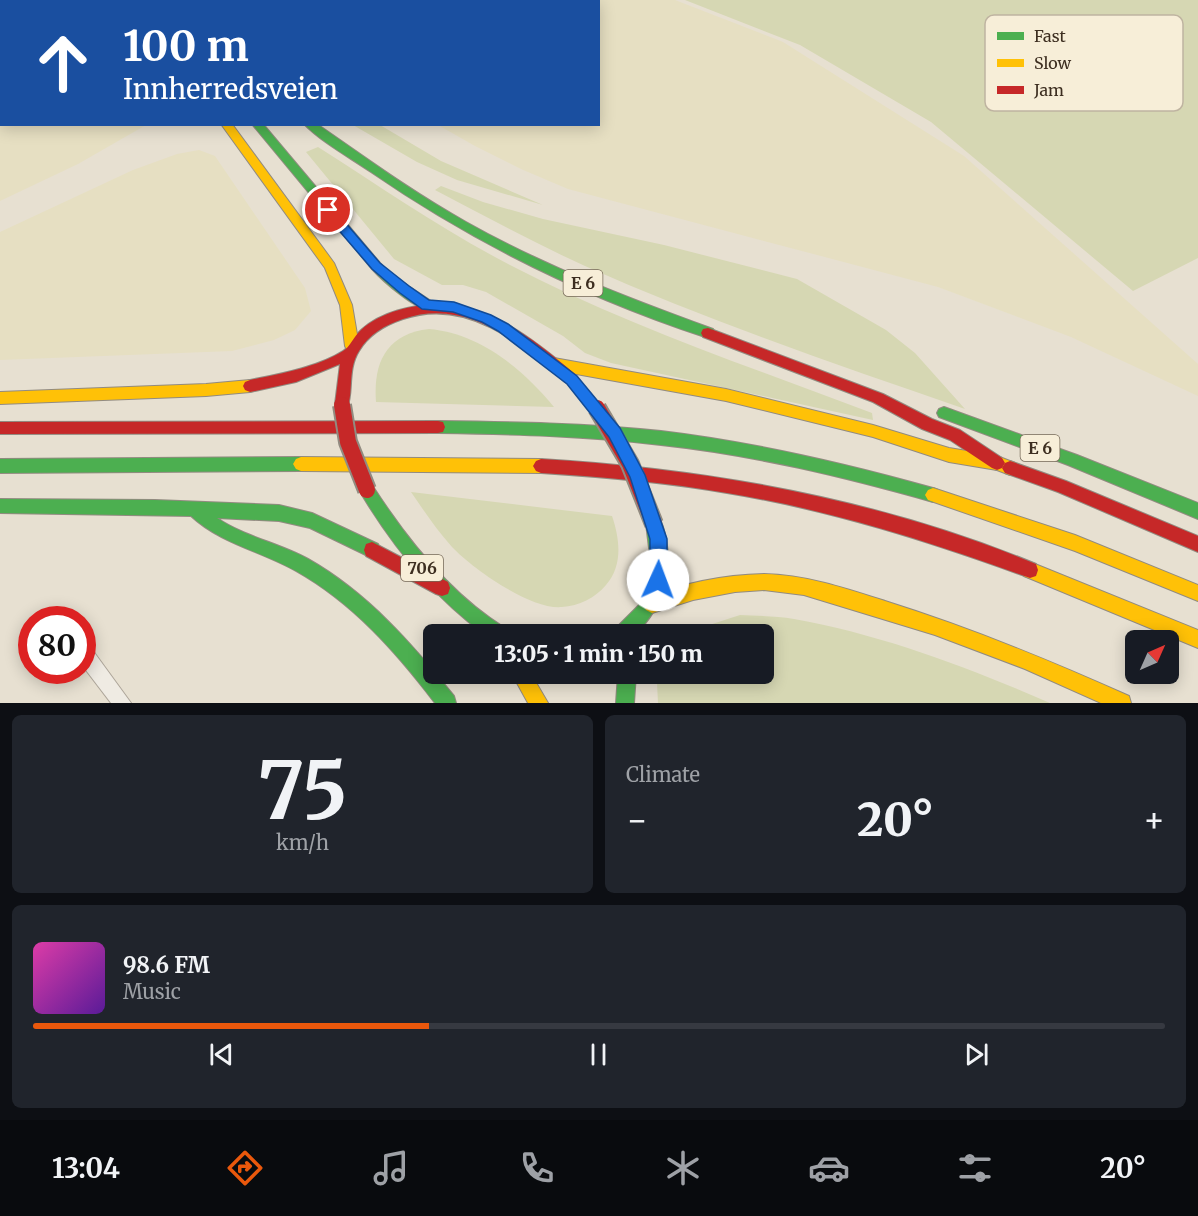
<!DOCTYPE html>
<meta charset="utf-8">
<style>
:root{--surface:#171b24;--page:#20242c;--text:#f1f3f6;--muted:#9ea1a6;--line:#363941;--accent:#ea580c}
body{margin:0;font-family:Merriweather,serif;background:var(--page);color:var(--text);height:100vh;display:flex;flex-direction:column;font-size:22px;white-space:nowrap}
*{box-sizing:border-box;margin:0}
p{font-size:20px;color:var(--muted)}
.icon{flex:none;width:33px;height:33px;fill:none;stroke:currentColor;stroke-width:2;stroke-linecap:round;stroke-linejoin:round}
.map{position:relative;height:703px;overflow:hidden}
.drawer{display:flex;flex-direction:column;gap:12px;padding:12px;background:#0d0f14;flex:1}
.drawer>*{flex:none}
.guide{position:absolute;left:0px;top:0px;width:600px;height:126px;box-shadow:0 3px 15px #0003;background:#1a4fa0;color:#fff;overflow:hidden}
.needle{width:39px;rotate:45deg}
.controls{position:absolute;left:1125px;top:630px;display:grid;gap:12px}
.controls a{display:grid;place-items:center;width:54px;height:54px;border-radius:9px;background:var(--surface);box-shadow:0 3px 15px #0003;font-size:30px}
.speed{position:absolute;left:18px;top:606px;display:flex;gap:12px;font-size:30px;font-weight:700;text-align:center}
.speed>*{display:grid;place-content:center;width:78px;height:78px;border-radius:50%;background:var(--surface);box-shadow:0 3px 15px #0003;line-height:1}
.speed .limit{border:9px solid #d22;background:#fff;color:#111}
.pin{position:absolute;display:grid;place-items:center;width:51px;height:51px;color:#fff;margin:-26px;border:3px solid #fff;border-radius:50%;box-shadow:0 2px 6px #0007}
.me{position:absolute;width:66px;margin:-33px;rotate:2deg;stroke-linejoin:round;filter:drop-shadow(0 0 4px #0008)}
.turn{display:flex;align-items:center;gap:21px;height:126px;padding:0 24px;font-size:27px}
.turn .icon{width:78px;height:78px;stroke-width:2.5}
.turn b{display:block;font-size:42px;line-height:51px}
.big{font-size:45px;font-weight:800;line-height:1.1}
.drawer .card{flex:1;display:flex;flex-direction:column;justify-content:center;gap:9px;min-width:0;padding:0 21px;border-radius:9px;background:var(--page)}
.drawer .dial{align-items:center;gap:0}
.dial b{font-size:78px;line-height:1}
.song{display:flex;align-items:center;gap:18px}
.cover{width:72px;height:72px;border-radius:9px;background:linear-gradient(135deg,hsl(320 70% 55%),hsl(270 70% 35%))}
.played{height:6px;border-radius:3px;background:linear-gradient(90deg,var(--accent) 35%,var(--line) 35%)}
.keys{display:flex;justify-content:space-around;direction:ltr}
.heat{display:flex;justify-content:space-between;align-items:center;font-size:33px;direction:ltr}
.drawer .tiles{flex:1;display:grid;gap:12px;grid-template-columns:1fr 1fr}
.card:last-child{grid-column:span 2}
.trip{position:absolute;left:423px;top:624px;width:351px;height:60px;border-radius:9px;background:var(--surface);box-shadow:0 3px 15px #0003;font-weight:800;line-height:60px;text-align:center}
.dock{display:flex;height:96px;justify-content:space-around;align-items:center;background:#090b0e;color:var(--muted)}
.dock .icon{width:42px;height:42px}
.dock .selected{color:var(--accent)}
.dock b{font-size:27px;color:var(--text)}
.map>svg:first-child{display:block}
</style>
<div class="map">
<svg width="1198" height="703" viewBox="0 0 1198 703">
<rect width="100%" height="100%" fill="#e7e0d1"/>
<g fill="#e6dfc2">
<polygon points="0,0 124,1 2,2 2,124 146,125 78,164 0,201"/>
<polygon points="477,0 675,0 783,42 964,156 1198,364 1198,396 1071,337 938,287 568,189 521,169 475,146 438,125 598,124 598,2 474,1"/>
<polygon points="199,150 215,156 305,288 311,311 295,330 274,340 232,351 0,360 0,232 133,170 177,154"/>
</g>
<g fill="#d6d7b3">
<polygon points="685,0 1198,0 1198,258 1133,291 931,122 800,45"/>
<polygon points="353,125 380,125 441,161 543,205 457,180 417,162"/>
<path d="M318 147C376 184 434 224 495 257 614 321 745 365 872 413L873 420 611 363 585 353 563 336 486 292 463 285H442L394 259 306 152Z"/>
<path d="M441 186 483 202 543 219 664 245 797 279 886 330 915 353 965 409C837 365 709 321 585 266 534 243 485 216 435 190Z"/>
<path d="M429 329C479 333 523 369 554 407L376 402C373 363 386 334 429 329Z"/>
<path d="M411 492 612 516C620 539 623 566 606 585 595 598 579 606 562 607 531 610 473 569 452 547 436 529 424 511 411 492Z"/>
<path d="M740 615C758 616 777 616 794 619 883 635 967 667 1050 703H658L657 683 662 674H764V634H692L700 628Z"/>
</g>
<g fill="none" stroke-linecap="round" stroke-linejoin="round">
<defs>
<polygon id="lane" points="82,641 88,644 131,703 111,703 82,665"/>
<g id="fast">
<path d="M252 124H263L380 263 392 275 431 301 432 305 431 309C418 313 381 279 372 269Z"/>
<path d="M304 124H317C366 158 414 193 466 222 544 266 628 298 713 329L715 333 713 337 708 338C589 299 474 243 371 172 349 157 323 143 304 124Z"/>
<polygon points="944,407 1077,455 1198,503 1198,519 1068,465 939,417 937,413 939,409"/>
<path d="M438 421C512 422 587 423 661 431 753 442 844 463 933 488L938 490 941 495 938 500 933 502C844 477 754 455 661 445 587 436 512 434 438 433L433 432 431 427 433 422Z"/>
<polygon points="301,457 306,459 309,464 306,469 301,471 0,473 0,459"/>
<path d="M367 483 372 485C406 538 450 594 505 628L508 634H484C434 597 394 548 362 495L359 490 362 485Z"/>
<path d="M0 499 155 500 279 505 312 513 378 544 380 550 378 556 372 558 310 528 279 521 217 518C245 537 279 543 308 559 368 593 413 645 454 696L456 703H435C396 652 353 603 296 571 261 551 221 544 191 516L0 513Z"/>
<path d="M654 516 660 519C676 557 666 607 635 634H613L616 628 639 605 648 585 650 556 646 524 648 519Z"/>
<polygon points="618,674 636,674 634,703 616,703"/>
</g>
<g id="slow">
<rect x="150" y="0" width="8" height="2"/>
<polygon points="177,0 185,0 186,2 177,2"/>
<polygon points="221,124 232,124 334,263 352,305 359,346 357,350 347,350 345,346 340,305 325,268"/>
<polygon points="554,358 726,389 873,425 949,448 997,456 1015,463 1018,468 1015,473 1010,475 997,470 949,462 873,437 726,401 554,370 549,368 547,364 549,360"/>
<polygon points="250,380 255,382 257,386 255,390 250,392 206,396 0,404 0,392 206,384"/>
<polygon points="301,457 541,459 546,461 549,466 546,471 541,473 301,471 296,469 293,464 296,459"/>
<polygon points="933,488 1075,535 1198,585 1198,601 1075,551 928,500 925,495 928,490"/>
<polygon points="1030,562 1198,630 1198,648 1024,576 1022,570 1024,564"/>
<path d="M764 574C806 575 845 588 885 601 968 627 1049 660 1129 696L1131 703H1101L1025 669 935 635 804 595 764 590 735 592 693 600 652 613 646 610 643 604 646 598C683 583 724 575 764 574Z"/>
<polygon points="512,674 531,674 548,703 528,703"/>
</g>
<g id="jam">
<path d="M439 303C496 309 532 338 575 374L577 378 575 382 570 384 565 382C520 343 467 297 403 319 385 325 369 334 359 351 347 370 354 393 347 408L342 410 337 408 335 404 340 364 296 382 250 392 245 390 243 386 245 382 250 380C279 374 318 367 343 351 350 347 354 336 361 330 382 311 411 306 439 303Z"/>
<polygon points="708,328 883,394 932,419 960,430 1002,458 1005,463 1002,468 997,470 992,468 950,440 922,429 873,402 703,337 701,333 703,329"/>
<polygon points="438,421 443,422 445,427 443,432 438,433 0,434 0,422"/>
<path d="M541 459C709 469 879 499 1036 564L1038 570 1036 576 1030 578C931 542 831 510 727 493 665 482 603 477 541 473L536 471 533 466 536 461Z"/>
<polygon points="1010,461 1066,481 1198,536 1198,552 1058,492 1005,473 1002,468 1005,463"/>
<polygon points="372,542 448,582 450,588 448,594 442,596 436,594 366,556 364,550 366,544"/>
</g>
</defs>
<use href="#lane" stroke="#ada599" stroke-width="2"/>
<use href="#fast" stroke="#928b80" stroke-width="2"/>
<use href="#slow" stroke="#928b80" stroke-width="2"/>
<use href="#jam" stroke="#928b80" stroke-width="2"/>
<use href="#lane" fill="#efebe3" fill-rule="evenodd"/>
<use href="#fast" fill="#4caf50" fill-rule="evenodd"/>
<use href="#slow" fill="#ffc107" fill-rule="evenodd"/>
<use href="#jam" fill="#c62828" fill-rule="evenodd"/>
<defs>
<polyline id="jam-bridge-far1" points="342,404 342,407"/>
<g id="jam-bridge">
<polyline points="342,405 348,442 367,490"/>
<polyline points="597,408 630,464 654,524"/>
</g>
</defs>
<use href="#jam-bridge-far1" stroke="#928b80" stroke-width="16" stroke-linecap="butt"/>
<use href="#jam-bridge" stroke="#928b80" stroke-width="20" stroke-linecap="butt"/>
<use href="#jam-bridge-far1" stroke="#c62828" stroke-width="13"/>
<use href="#jam-bridge" stroke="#c62828" stroke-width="16"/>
</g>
<polygon fill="#1a73e8" stroke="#114b97" stroke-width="1.5" points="328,206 332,207 380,263 409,286 429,300 454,302 491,315 508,324 577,376 620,428 645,475 667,539 667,580 664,586 658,588 652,586 650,580 650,539 630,477 609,437 567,384 498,331 482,322 453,312 422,309 400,293 372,269 324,213 323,210"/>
<g text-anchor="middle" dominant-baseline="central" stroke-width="6" stroke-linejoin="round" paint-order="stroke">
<g fill="#f7eed8" stroke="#756857" stroke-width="1.5">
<rect x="563.5" y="270" width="39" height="26" rx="4.5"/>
<rect x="1020.5" y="435" width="39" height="26" rx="4.5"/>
<rect x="401" y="555" width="42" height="26" rx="4.5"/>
</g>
<g font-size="16" font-weight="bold" fill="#3d2e20">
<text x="583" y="283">E 6</text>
<text x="1040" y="448">E 6</text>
<text x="422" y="568">706</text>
</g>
</g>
<rect x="985" y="15" width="198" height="96" rx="9" fill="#f7eed8" stroke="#bfb4a1" stroke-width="1.5"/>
<rect x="997" y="32" width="27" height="8" fill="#4caf50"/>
<rect x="997" y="59" width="27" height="8" fill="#ffc107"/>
<rect x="997" y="86" width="27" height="8" fill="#c62828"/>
<g font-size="16" fill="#3d2e20">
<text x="1034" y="42">Fast</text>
<text x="1034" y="69">Slow</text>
<text x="1034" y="96">Jam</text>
</g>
</svg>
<div class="controls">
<a><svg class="needle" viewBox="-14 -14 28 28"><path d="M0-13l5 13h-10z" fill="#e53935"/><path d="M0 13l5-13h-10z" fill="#9ea1a6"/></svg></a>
</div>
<div class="speed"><div class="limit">80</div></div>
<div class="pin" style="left:328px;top:210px;background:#d93025"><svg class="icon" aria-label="arrive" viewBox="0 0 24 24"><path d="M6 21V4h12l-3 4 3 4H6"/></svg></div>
<svg class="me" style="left:658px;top:580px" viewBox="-20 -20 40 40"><circle r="19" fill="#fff"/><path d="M0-13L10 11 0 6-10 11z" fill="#1a73e8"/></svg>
<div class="trip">13:05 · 1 min · 150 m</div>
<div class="guide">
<div class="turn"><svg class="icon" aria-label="ahead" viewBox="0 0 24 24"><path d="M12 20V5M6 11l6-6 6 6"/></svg><div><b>100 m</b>Innherredsveien</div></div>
</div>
</div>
<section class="drawer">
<div class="tiles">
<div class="card dial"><b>75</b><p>km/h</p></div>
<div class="card"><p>Climate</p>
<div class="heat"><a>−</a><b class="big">20°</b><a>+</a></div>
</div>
<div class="card">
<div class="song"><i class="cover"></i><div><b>98.6 FM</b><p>Music</p></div></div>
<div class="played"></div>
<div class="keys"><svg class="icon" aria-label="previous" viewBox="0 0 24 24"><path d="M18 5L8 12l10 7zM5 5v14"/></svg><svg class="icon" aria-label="pause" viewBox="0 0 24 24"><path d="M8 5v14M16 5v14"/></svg><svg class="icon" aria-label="next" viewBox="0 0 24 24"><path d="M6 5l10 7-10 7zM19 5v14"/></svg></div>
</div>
</div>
</section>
<nav class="dock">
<b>13:04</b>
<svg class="icon selected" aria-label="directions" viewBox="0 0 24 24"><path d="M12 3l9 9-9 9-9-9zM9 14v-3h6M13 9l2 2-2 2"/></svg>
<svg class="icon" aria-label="music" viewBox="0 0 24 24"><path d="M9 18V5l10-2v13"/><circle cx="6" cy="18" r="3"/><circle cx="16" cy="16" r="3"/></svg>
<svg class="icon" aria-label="phone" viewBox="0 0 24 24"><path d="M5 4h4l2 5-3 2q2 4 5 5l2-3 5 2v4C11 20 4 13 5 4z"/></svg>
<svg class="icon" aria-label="climate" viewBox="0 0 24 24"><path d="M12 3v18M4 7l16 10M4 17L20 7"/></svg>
<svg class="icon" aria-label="car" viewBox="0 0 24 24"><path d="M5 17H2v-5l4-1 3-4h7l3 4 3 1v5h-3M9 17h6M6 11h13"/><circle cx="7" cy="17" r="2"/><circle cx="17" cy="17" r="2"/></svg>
<svg class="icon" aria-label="filters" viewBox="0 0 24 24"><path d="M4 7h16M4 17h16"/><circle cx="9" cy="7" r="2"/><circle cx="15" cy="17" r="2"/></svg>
<b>20°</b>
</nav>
